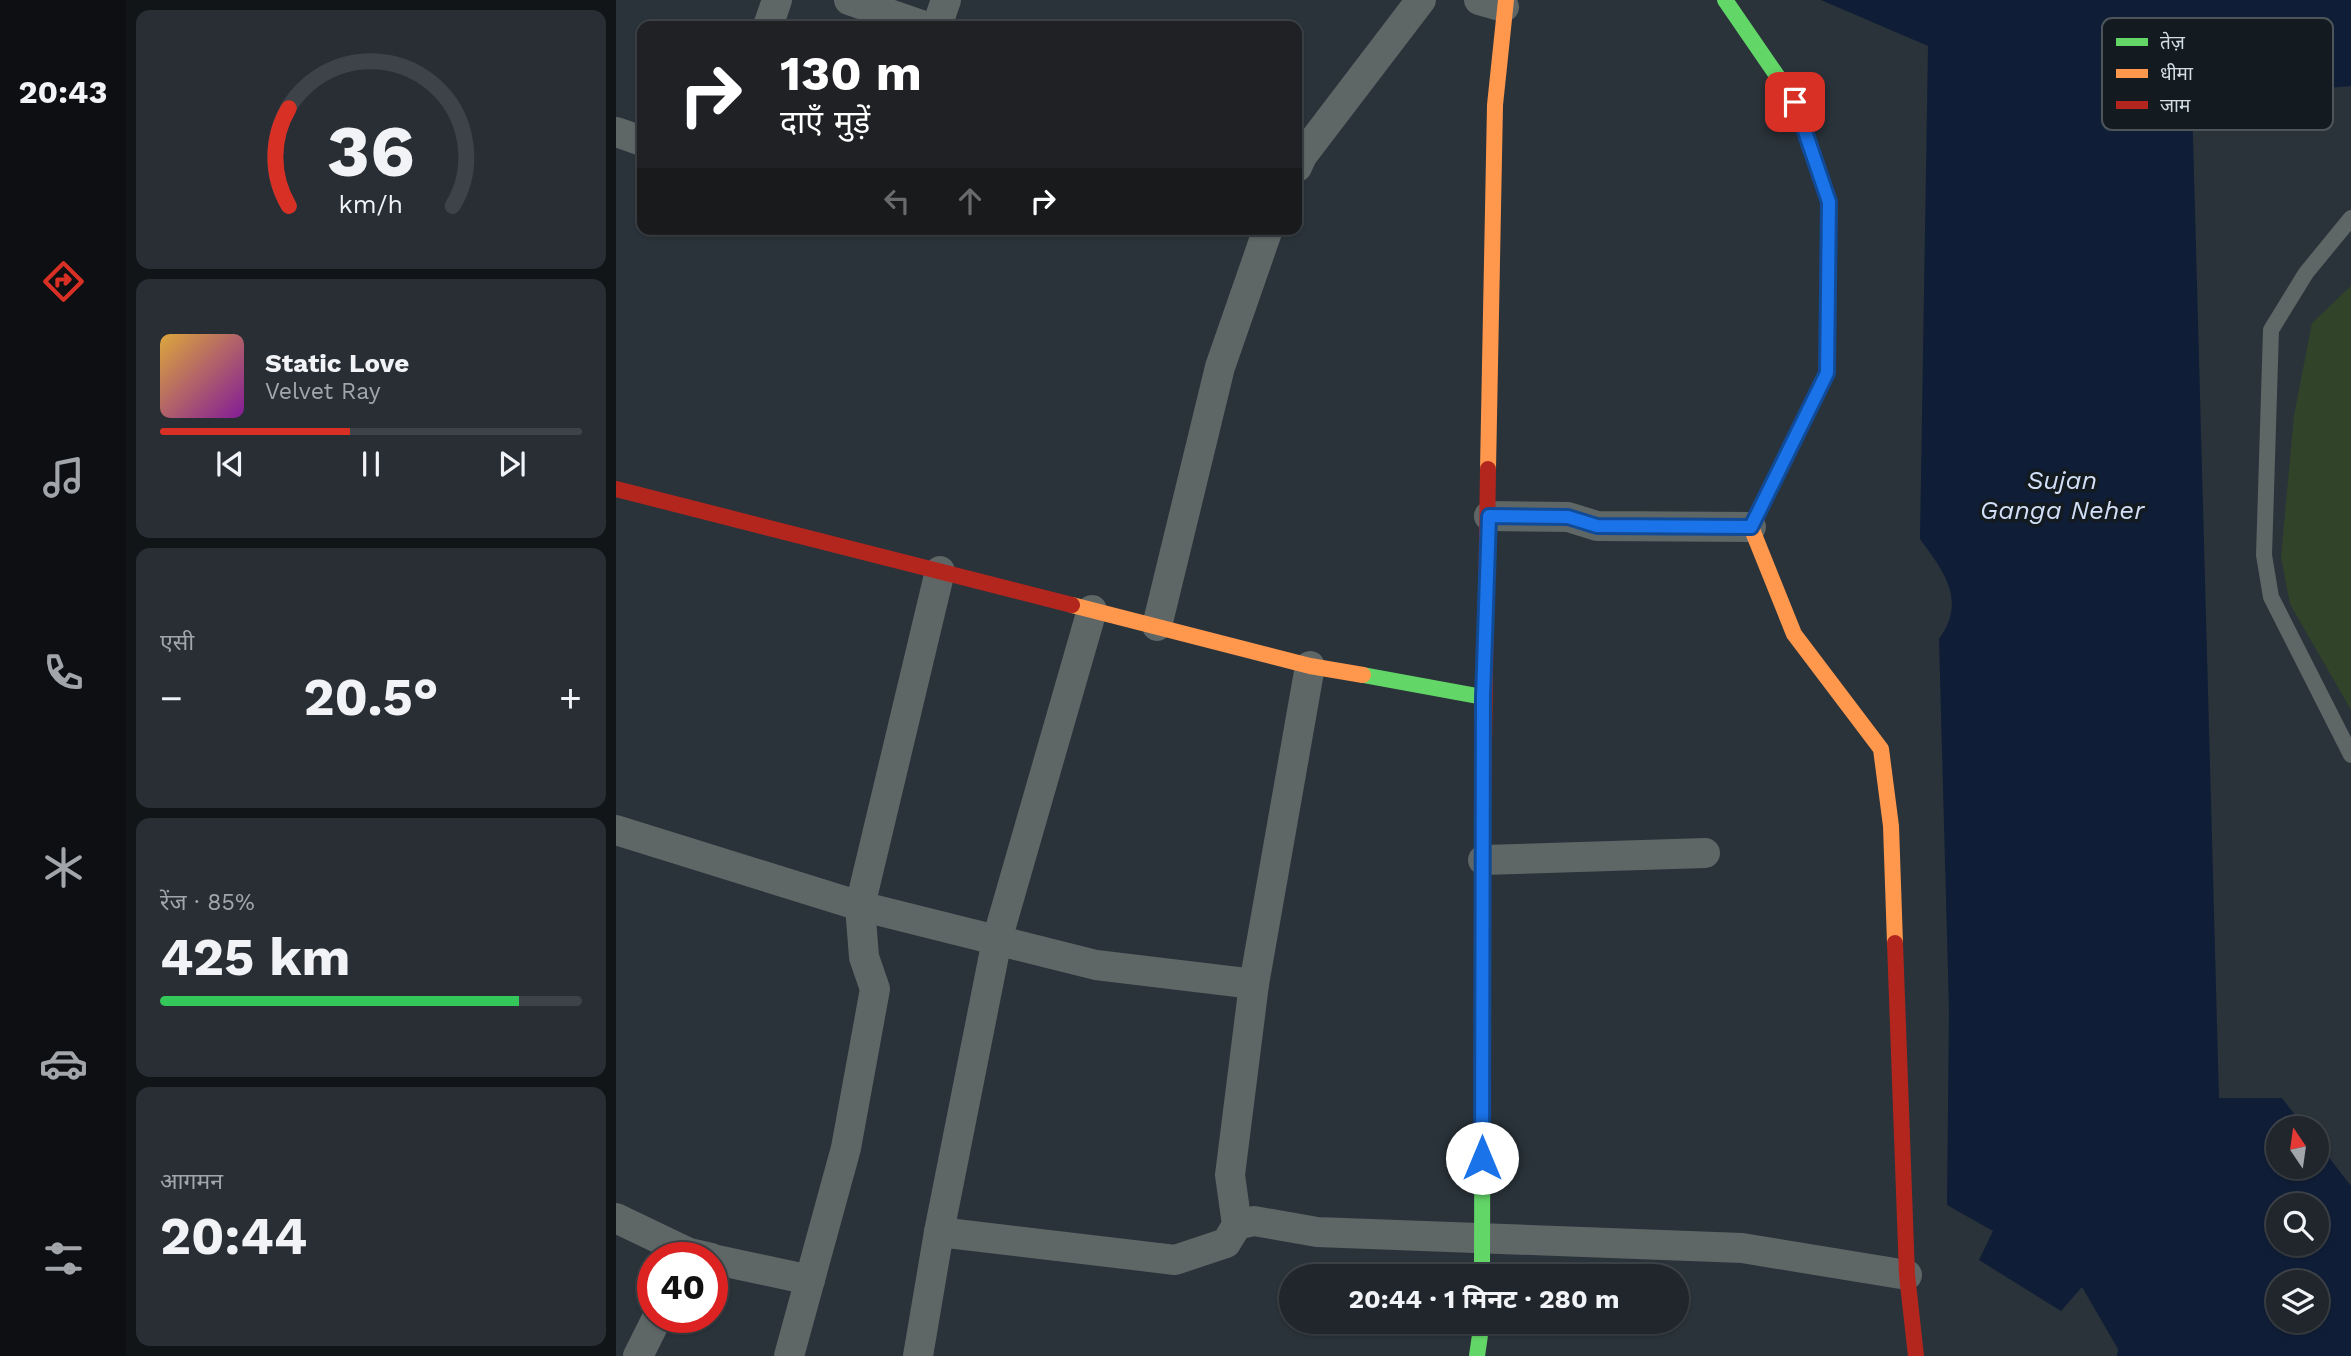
<!DOCTYPE html>
<html lang="hi">
<meta charset="utf-8">
<style>
:root{--surface:#20262c;--page:#282e34;--text:#f1f3f6;--muted:#a2a5a9;--line:#3d4348;--accent:#d93025}
body{margin:0;font-family:"Work Sans","Noto Sans Devanagari",sans-serif;background:var(--page);color:var(--text);height:100vh;display:flex;flex-direction:column;font-size:26px;white-space:nowrap}
*{box-sizing:border-box;margin:0}
p{font-size:23px;color:var(--muted)}
.icon{flex:none;width:38px;height:38px;fill:none;stroke:currentColor;stroke-width:2;stroke-linecap:round;stroke-linejoin:round}
.map{position:relative;flex:1;overflow:hidden}
.drawer{display:flex;flex-direction:column;gap:10px;padding:10px;background:#121518;width:490px}
.drawer>*{flex:none}
.hud{position:absolute;left:21px;top:21px;width:665px;height:214px;border-radius:14px;box-shadow:0 2px 5px #0004,0 0 0 2px var(--line);background:#202124;color:#fff;overflow:hidden}
.needle{width:46px;rotate:347deg}
.fabs{position:absolute;left:1650px;top:1116px;display:grid;gap:14px}
.fabs a{display:grid;place-items:center;width:63px;height:63px;border-radius:50%;background:var(--surface);box-shadow:0 2px 5px #0004,0 0 0 2px var(--line);font-size:35px}
.speed{position:absolute;left:21px;top:1242px;display:flex;gap:14px;font-size:35px;font-weight:700;text-align:center}
.speed>*{display:grid;place-content:center;width:91px;height:91px;border-radius:50%;background:var(--surface);box-shadow:0 2px 5px #0004,0 0 0 2px var(--line);line-height:1}
.speed .limit{border:10px solid #d22;background:#fff;color:#111}
.pin{position:absolute;display:grid;place-items:center;width:60px;height:60px;color:#fff;margin:-30px;border-radius:14px;box-shadow:0 4px 10px #0006}
.me{position:absolute;width:77px;margin:-38px;rotate:0deg;stroke-linejoin:round;filter:drop-shadow(0 0 5px #0008)}
.turn{display:flex;align-items:center;gap:24px;height:147px;padding:0 28px;font-size:32px}
.turn .icon{width:91px;height:91px;stroke-width:2.5}
.turn b{display:block;font-size:49px;line-height:60px}
.lanes{display:flex;align-items:center;height:66px;padding:0 28px;background:#0003;justify-content:center;gap:35px;direction:ltr}
.lanes .off{opacity:.35}
.big{font-size:52px;font-weight:700;line-height:1.1}
.drawer .tile{flex:1;display:flex;flex-direction:column;justify-content:center;gap:10px;min-width:0;padding:0 24px;border-radius:14px;background:var(--page)}
.drawer .dial{align-items:center;gap:0}
.dial svg{height:182px;overflow:visible;fill:none;stroke:var(--line);stroke-width:7;stroke-linecap:round;text-anchor:middle}
.dial text{fill:var(--text);stroke:none}
.song{display:flex;align-items:center;gap:21px}
.cover{width:84px;height:84px;border-radius:10px;background:linear-gradient(135deg,hsl(40 70% 55%),hsl(290 70% 35%))}
.played{height:7px;border-radius:4px;background:linear-gradient(90deg,var(--accent) 45%,var(--line) 45%)}
.keys{display:flex;justify-content:space-around;direction:ltr}
.heat{display:flex;justify-content:space-between;align-items:center;font-size:38px;direction:ltr}
.charge{height:10px;border-radius:5px;background:linear-gradient(90deg,#34c759 85%,var(--line) 0)}
.trip{position:absolute;left:663px;top:1264px;width:410px;height:70px;border-radius:35px;background:var(--surface);box-shadow:0 2px 5px #0004,0 0 0 2px var(--line);font-weight:700;line-height:70px;text-align:center}
main{display:flex;flex:1;min-height:0}
.tab-bar{display:flex;flex-direction:column;width:126px;justify-content:space-around;align-items:center;background:#0d0f12;color:var(--muted)}
.tab-bar .icon{width:49px;height:49px}
.tab-bar .on{color:var(--accent)}
.tab-bar b{font-size:32px;color:var(--text)}
.map>svg:first-child{display:block}
</style>
<main>
<nav class="tab-bar">
<b>20:43</b>
<svg class="icon on" aria-label="directions" viewBox="0 0 24 24"><path d="M12 3l9 9-9 9-9-9zM9 14v-3h6M13 9l2 2-2 2"/></svg>
<svg class="icon" aria-label="music" viewBox="0 0 24 24"><path d="M9 18V5l10-2v13"/><circle cx="6" cy="18" r="3"/><circle cx="16" cy="16" r="3"/></svg>
<svg class="icon" aria-label="phone" viewBox="0 0 24 24"><path d="M5 4h4l2 5-3 2q2 4 5 5l2-3 5 2v4C11 20 4 13 5 4z"/></svg>
<svg class="icon" aria-label="climate" viewBox="0 0 24 24"><path d="M12 3v18M4 7l16 10M4 17L20 7"/></svg>
<svg class="icon" aria-label="car" viewBox="0 0 24 24"><path d="M5 17H2v-5l4-1 3-4h7l3 4 3 1v5h-3M9 17h6M6 11h13"/><circle cx="7" cy="17" r="2"/><circle cx="17" cy="17" r="2"/></svg>
<svg class="icon" aria-label="filters" viewBox="0 0 24 24"><path d="M4 7h16M4 17h16"/><circle cx="9" cy="7" r="2"/><circle cx="15" cy="17" r="2"/></svg>
</nav>
<section class="drawer">
<div class="tile dial"><svg viewBox="0 0 100 80">
<path d="M14 69A42 42 0 1 1 86 69"/>
<path d="M14 69A42 42 0 0 1 14 26" stroke="#d93025"/>
<text x="50" y="56" font-size="32" font-weight="700">36</text>
<text x="50" y="72" font-size="11">km/h</text>
</svg></div>
<div class="tile">
<div class="song"><i class="cover"></i><div><b>Static Love</b><p>Velvet Ray</p></div></div>
<div class="played"></div>
<div class="keys"><svg class="icon" aria-label="previous" viewBox="0 0 24 24"><path d="M18 5L8 12l10 7zM5 5v14"/></svg><svg class="icon" aria-label="pause" viewBox="0 0 24 24"><path d="M8 5v14M16 5v14"/></svg><svg class="icon" aria-label="next" viewBox="0 0 24 24"><path d="M6 5l10 7-10 7zM19 5v14"/></svg></div>
</div>
<div class="tile"><p>एसी</p>
<div class="heat"><a>−</a><b class="big">20.5°</b><a>+</a></div>
</div>
<div class="tile"><p>रेंज · 85%</p><b class="big">425 km</b><div class="charge"></div></div>
<div class="tile"><p>आगमन</p><b class="big">20:44</b></div>
</section>
<div class="map">
<svg width="1735" height="1356" viewBox="0 0 1735 1356">
<rect width="100%" height="100%" fill="#2a333a"/>
<polygon fill="#314329" points="1735,286 1735,710 1674,604 1665,557 1678,415 1696,323"/>
<path fill="#0f1d36" fill-rule="evenodd" d="M1205 0H1735V86L1576 100 1603 1098H1666L1690 1129H1662V1167H1701V1142L1735 1186V1356H1501L1502 1349 1466 1287 1445 1311 1363 1260 1377 1231 1331 1205 1333 1010 1323 639C1351 600 1328 572 1304 539L1312 46ZM1662 1206H1701V1244H1662ZM1662 1283H1701V1321H1662Z"/>
<g fill="none" stroke-linecap="round" stroke-linejoin="round">
<polyline stroke="#5f6666" stroke-width="16" points="1735,218 1690,273 1655,330 1648,555 1655,597 1735,755"/>
<g stroke="#5f6666" stroke-width="30">
<polyline points="233,0 308,26"/>
<polyline points="863,0 888,7"/>
<polyline points="152,26 161,0"/>
<polyline points="321,26 330,0"/>
<polyline points="0,132 26,141"/>
<polyline points="681,167 686,156 805,0"/>
<polyline points="873,516 952,517 981,526 1135,527"/>
<polyline points="541,626 604,367 652,229"/>
<polyline points="0,830 244,906 480,965 638,984"/>
<polyline points="867,860 1089,853"/>
<polyline points="0,1218 73,1253 95,1258"/>
<polyline points="621,1225 638,1221 701,1232 1126,1248 1291,1275"/>
<polyline points="323,1232 559,1260 610,1243 621,1225 614,1175 638,984 694,666"/>
<polyline points="96,1259 194,1280"/>
<polyline points="22,1356 41,1318"/>
<polyline points="173,1356 230,1148 259,989 248,957 244,906 324,571"/>
<polyline points="302,1356 323,1232 381,940 476,610"/>
</g>
<g stroke="#63d668" stroke-width="16">
<polyline points="1109,0 1179,102 1213,202 1211,373 1149,499"/>
<polyline points="747,675 867,697"/>
<polyline points="866,1276 867,813"/>
<polyline points="861,1356 866,1321"/>
</g>
<g stroke="#ff974d" stroke-width="16">
<polyline points="872,469 879,105 890,0"/>
<polyline points="1149,499 1135,527 1178,634 1265,749 1275,826 1279,943"/>
<polyline points="456,605 694,666 747,675"/>
</g>
<g stroke="#b3261e" stroke-width="16">
<polyline points="0,489 456,605"/>
<polyline points="867,813 872,469"/>
<polyline points="1279,943 1291,1275 1300,1356"/>
</g>
</g>
<g fill="none" stroke-linecap="round" stroke-linejoin="round">
<defs>
<polyline id="route" points="866,1158 867,697 873,516 952,517 981,526 1135,527 1211,373 1213,202 1179,102"/>
</defs>
<use href="#route" stroke="#114b97" stroke-width="18"/>
<use href="#route" stroke="#1a73e8" stroke-width="12"/>
</g>
<g text-anchor="middle" dominant-baseline="central" stroke-width="7" stroke-linejoin="round" paint-order="stroke">
<g font-size="26" font-style="italic" fill="#d2dff7" stroke="#131b20">
<text x="1446" y="480">Sujan<tspan x="1446" dy="30">Ganga Neher</tspan></text>
</g>
</g>
<rect x="1486" y="18" width="231" height="112" rx="10" fill="#131b20" stroke="#4d555b" stroke-width="2"/>
<rect x="1500" y="38" width="32" height="8" fill="#63d668"/>
<rect x="1500" y="69" width="32" height="9" fill="#ff974d"/>
<rect x="1500" y="101" width="32" height="8" fill="#b3261e"/>
<g font-size="19" fill="#d3dde5">
<text x="1544" y="49">तेज़</text>
<text x="1544" y="80">धीमा</text>
<text x="1544" y="112">जाम</text>
</g>
</svg>
<div class="fabs">
<a><svg class="needle" viewBox="-14 -14 28 28"><path d="M0-13l5 13h-10z" fill="#e53935"/><path d="M0 13l5-13h-10z" fill="#a2a5a9"/></svg></a>
<a><svg class="icon" aria-label="search" viewBox="0 0 24 24"><circle cx="10" cy="10" r="6"/><path d="M15 15l6 6"/></svg></a>
<a><svg class="icon" aria-label="layers" viewBox="0 0 24 24"><path d="M12 4l9 5-9 5-9-5zM3 14l9 5 9-5"/></svg></a>
</div>
<div class="speed"><div class="limit">40</div></div>
<div class="pin" style="left:1179px;top:102px;background:#d93025"><svg class="icon" aria-label="arrive" viewBox="0 0 24 24"><path d="M6 21V4h12l-3 4 3 4H6"/></svg></div>
<svg class="me" style="left:866px;top:1158px" viewBox="-20 -20 40 40"><circle r="19" fill="#fff"/><path d="M0-13L10 11 0 6-10 11z" fill="#1a73e8"/></svg>
<div class="trip">20:44 · 1 मिनट · 280 m</div>
<div class="hud">
<div class="turn"><svg class="icon" aria-label="right" viewBox="0 0 24 24"><path d="M7 20v-9h11M14 6l5 5-5 5"/></svg><div><b>130 m</b>दाएँ मुड़ें</div></div>
<div class="lanes"><svg class="icon off" aria-label="left" viewBox="0 0 24 24"><path d="M17 20v-9H6M10 6l-5 5 5 5"/></svg><svg class="icon off" aria-label="ahead" viewBox="0 0 24 24"><path d="M12 20V5M6 11l6-6 6 6"/></svg><svg class="icon" aria-label="right" viewBox="0 0 24 24"><path d="M7 20v-9h11M14 6l5 5-5 5"/></svg></div>
</div>
</div>
</main>
